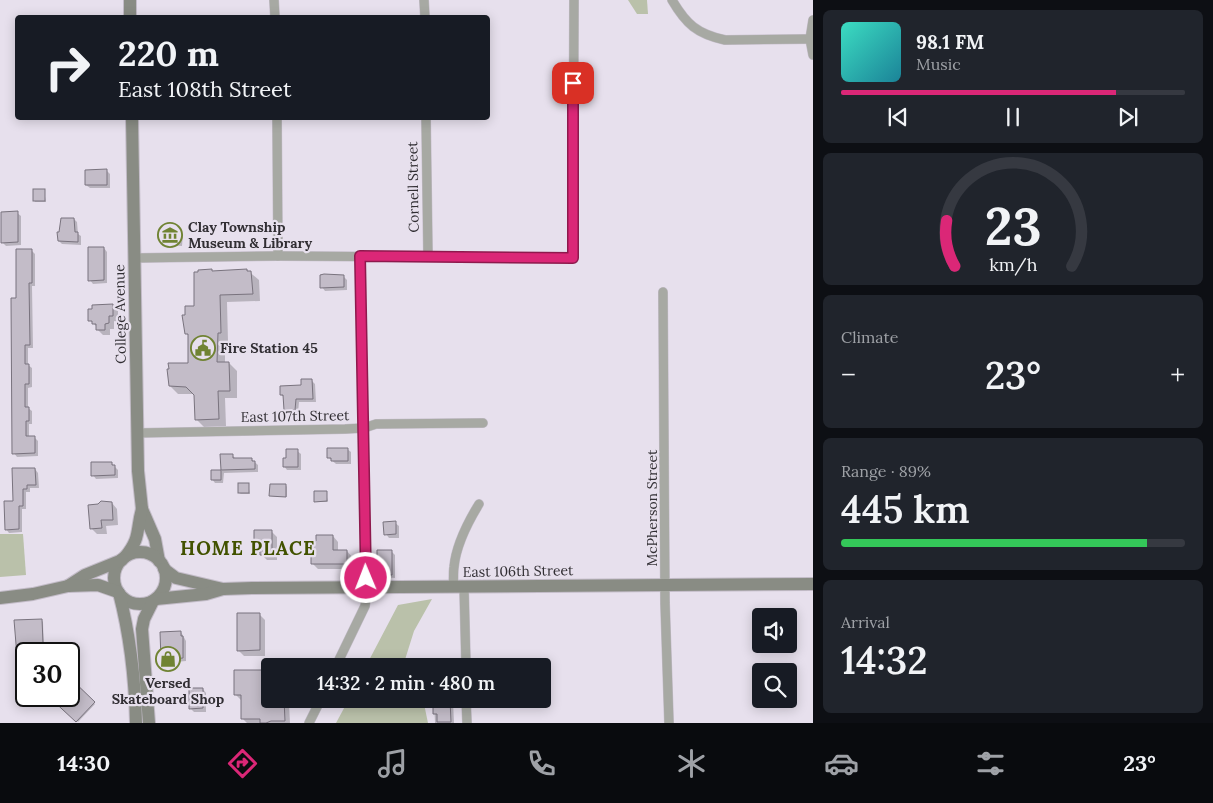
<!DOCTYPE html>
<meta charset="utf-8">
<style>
:root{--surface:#171b24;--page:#20242c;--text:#f1f3f6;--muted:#9ea1a6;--line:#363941;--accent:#db2777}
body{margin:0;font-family:Lora,serif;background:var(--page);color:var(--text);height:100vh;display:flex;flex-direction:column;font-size:19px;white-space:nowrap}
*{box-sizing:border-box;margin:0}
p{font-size:16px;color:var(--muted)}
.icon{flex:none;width:28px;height:28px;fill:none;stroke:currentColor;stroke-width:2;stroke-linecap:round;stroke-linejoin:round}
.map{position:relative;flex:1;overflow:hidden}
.side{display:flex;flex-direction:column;gap:10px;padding:10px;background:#0d0f14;width:400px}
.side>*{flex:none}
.hud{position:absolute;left:15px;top:15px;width:475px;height:105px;border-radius:5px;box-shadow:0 2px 12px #0003;background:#171b24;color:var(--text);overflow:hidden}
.fabs{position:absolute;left:752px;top:608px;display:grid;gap:10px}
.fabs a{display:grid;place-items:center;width:45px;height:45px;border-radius:5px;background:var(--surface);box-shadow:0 2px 12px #0003;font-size:25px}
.speed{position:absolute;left:15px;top:642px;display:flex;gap:10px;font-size:25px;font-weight:700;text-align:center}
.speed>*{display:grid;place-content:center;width:65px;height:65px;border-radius:50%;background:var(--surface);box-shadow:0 2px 12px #0003;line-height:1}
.speed .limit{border:2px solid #111;border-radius:8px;background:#fff;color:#111}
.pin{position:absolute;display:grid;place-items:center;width:42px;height:42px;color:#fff;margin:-21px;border-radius:10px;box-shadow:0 2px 8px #0006}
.me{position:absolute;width:55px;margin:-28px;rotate:359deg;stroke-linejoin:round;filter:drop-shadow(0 0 4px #0008)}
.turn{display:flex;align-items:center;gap:18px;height:105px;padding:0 20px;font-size:22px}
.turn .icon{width:65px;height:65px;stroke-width:2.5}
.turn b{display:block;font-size:35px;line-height:42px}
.big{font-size:38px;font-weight:600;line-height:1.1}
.side .card{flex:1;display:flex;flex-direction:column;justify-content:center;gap:8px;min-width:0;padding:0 18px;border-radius:8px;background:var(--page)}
.side .dial{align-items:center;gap:0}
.dial svg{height:130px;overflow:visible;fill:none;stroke:var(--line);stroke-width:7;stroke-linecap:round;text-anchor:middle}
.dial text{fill:var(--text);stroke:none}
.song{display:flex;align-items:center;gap:15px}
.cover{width:60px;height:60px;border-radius:8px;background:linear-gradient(135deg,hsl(170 70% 55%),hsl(190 70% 35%))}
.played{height:5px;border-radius:2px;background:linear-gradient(90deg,var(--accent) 80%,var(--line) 80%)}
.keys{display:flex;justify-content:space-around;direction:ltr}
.heat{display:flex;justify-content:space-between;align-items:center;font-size:28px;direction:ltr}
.charge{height:8px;border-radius:4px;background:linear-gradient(90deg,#34c759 89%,var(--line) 0)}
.trip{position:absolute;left:261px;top:658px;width:290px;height:50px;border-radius:5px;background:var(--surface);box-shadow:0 2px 12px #0003;font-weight:600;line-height:50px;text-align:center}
.menu{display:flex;height:80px;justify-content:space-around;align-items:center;background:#090b0e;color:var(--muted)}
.menu .icon{width:35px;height:35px}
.menu .on{color:var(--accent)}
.menu b{font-size:22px;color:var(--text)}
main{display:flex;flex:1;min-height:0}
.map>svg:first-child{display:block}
</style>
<main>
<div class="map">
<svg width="813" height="723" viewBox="0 0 813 723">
<rect width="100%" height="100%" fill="#e7e0ed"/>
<g fill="#bac1aa">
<polygon points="628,0 647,0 648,14 637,14"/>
<polygon points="0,534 23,534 26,575 0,577"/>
<polygon points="432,599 414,631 403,666 366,666 398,605"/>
<polygon points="349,699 423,699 428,723 336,723"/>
</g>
<g fill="#0003">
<polygon points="107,171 110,174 110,188 90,188 86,185"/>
<polygon points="44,191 46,202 35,202 34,200"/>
<polygon points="17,213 21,216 21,245 6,246 2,242 1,219"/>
<polygon points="74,219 77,222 78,234 81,236 81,245 62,244 59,241"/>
<polygon points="179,230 183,234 182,246 166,245 163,242"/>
<polygon points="104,248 107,252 107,283 93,284 90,280"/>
<polygon points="31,250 35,254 35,286 32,286 33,348 28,348 28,365 32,368 32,387 28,388 28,408 32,411 32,424 29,424 29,437 34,437 38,441 38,456 17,457 14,453 17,299"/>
<polygon points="247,270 259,280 260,301 227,302 228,341 225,341 225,363 229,363 237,371 237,398 225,398 226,426 204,427 196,419 195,394 178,394 170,386 189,364 189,336 186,333 196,307 213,272"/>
<polygon points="343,276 347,280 347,290 325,291 322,287"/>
<polygon points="112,306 118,311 118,322 114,321 114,329 110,329 110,335 103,335 97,329 96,326 90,320"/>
<polygon points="312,381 315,384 316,402 299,402 298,413 289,413 285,409 284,397 281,395"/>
<polygon points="347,449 351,452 351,464 336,464 328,457"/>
<polygon points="297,451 301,454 301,470 287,470 284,466 287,459"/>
<polygon points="232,455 235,458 251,459 258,465 258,472 224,473 223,483 215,483 212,479 212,471 222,471 222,456"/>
<polygon points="111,463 118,470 118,478 96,479 93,475"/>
<polygon points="35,469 38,473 39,488 30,488 30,492 26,492 26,509 22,509 22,532 9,533 6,529 14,502"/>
<polygon points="248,484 250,494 241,494 239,493"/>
<polygon points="286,485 287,487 287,497 271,496"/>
<polygon points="326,492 328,502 317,502 316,501"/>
<polygon points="112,503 117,509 118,525 106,526 107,534 97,534 91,528"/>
<polygon points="395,523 399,526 399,538 389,538 386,534"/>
<polygon points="271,531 277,537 277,554 263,554 266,556 277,556 277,560 267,560 256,549"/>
<polygon points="333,536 338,542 338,551 347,551 352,557 352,569 318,569 313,564"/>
<polygon points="392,552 395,555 395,578 382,577 378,574"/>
<polygon points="259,614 265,620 265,656 244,656 238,650"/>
<polygon points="16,621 42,621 43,622 44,654 26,654 26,674 19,668"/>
<polygon points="181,632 186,641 186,661 166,663 162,659"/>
<polygon points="412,665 435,665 437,666 412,666"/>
<polygon points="261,671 267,677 267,697 270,697 270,699 284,699 289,704 290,723 247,723 242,718 241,700 235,694"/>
<polygon points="69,679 95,704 78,722 50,696 69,696"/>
<polygon points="203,689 206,693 206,712 194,712 190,708"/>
<polygon points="434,699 451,699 453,701 454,723 435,723"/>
</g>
<g fill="#c3bcc8" stroke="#79737e">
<polygon points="107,169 107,185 85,185 85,170"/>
<rect x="33" y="189" width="12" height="12"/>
<polygon points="18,211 18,242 1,243 1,212"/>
<polygon points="61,218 74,218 75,232 78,232 78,242 58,241 57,232 59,232"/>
<polygon points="161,229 180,229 179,243 161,242"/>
<polygon points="88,247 104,247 104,280 88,281"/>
<polygon points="16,249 32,249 32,283 29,283 30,345 25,345 25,364 29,364 29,384 25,384 25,407 29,407 29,421 26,421 26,436 35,436 35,453 12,454 11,298 16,298"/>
<polygon points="212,269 212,271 247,269 247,271 251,271 253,294 220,295 221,333 218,333 217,362 229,362 230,391 218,391 219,419 195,420 194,395 186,387 169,386 167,369 169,369 168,363 188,363 188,334 185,334 182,315 185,315 185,306 194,306 194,272 198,272 198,270"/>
<polygon points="324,274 344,275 344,287 320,288 320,275"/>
<polygon points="113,304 113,316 109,316 109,323 105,324 105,330 96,330 96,324 92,324 92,321 88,321 88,309 92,309 92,305"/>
<polygon points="301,379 312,379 313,399 296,399 295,410 284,410 283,395 280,395 280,386 301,385"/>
<polygon points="327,448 348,448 348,461 331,461 331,458 327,458"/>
<polygon points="286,449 298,449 298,467 283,467 283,458 286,458"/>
<polygon points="220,454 233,454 233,458 252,458 252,461 255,461 255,469 221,470 221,480 211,480 211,470 221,470"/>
<polygon points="91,462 112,462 112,465 115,465 115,475 91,476"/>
<polygon points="12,468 35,468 36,485 27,485 27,489 23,489 23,506 19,506 19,529 5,530 4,501 13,501"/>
<rect x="238" y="483" width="11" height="10"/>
<polygon points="270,484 286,484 286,497 269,496"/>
<polygon points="314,491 327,491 327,501 314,502"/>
<polygon points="101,501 112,502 113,520 101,520 102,528 90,529 88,505 98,504"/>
<polygon points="396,521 396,534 384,535 383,522"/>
<polygon points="254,530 272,530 272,555 260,555 260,549 254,549"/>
<polygon points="316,535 333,535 333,550 347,550 347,564 311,564 311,542 316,541"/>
<polygon points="377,550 392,550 392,575 377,574"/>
<polygon points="237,613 260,613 260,650 237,651"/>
<polygon points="42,619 43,643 26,644 26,676 18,668 14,620"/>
<polygon points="181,631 181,636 183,636 183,658 161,660 160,632"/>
<polygon points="234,670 262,670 262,695 270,695 270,699 284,699 285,721 271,721 266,723 260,723 260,719 241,719 241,695 234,695"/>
<polygon points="69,677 95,702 76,722 48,696 69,696"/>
<polygon points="189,688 203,688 203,708 189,709"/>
<polygon points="437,699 450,699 451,722 437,722 437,714 433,714 433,704 437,704"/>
</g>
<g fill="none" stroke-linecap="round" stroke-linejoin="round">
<defs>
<g id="street">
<polyline points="274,0 275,18"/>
<polyline points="424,0 425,18"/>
<path d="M672 0C686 24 697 34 725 40L810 39"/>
<polyline points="813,20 810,39 813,55"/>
<polyline points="277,118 278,256"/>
<polyline points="426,118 428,256"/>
<polyline points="135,258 278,256 573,258 574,0"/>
<polyline points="663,292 665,603 669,723"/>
<polyline points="137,433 345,429 364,428 376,424 483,423"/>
<path d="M453 587C454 580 453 573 454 567 456 545 468 522 479 504"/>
<polyline points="464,587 466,666"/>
<polyline points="336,666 365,606 366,599 360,256"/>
<polyline points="466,699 467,723"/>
<polyline points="309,723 321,699"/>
</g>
<g id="secondary">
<polyline points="130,0 130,18"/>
<polyline points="132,118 138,471 142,509 155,539 159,561"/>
<circle cx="140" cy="578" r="26"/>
<path d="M125 557C141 538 136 530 142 509"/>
<polyline points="164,569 176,578 223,589"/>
<polyline points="68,586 85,575 122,560"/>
<path d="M119 593C130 635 135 680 136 723"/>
<polyline points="0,598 33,594 68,586 98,585 118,592"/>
<polyline points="156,599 206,594 223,589 252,588 813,584"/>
<polyline points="149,723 142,629 144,619 153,601"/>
</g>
</defs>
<use href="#street" stroke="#c3bcc8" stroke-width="10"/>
<use href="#secondary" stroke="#c3bcc8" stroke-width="14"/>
<use href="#street" stroke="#a7a9a3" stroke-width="9"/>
<use href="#secondary" stroke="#898c84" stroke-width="12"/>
</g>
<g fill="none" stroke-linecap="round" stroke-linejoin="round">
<defs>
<polyline id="route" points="366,578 360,256 573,258 573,83"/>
</defs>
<use href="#route" stroke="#8e194d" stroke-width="12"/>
<use href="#route" stroke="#db2777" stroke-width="9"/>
</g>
<defs>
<symbol id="museum-ring" viewBox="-11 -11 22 22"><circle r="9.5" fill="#e7e0ed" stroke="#708333" stroke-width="1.5"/><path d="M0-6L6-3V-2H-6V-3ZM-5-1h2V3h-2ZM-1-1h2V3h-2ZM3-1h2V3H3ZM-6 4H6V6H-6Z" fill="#708333"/></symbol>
<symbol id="civic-ring" viewBox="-11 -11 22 22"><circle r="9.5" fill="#e7e0ed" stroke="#708333" stroke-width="1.5"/><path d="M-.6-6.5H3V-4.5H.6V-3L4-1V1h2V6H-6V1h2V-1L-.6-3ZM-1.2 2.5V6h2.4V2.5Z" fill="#708333"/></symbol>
<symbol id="shop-ring" viewBox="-11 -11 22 22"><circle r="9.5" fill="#e7e0ed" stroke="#708333" stroke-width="1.5"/><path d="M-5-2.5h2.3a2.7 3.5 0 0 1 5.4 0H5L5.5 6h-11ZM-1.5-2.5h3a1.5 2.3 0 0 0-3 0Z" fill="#708333"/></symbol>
</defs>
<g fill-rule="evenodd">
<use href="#museum-ring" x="156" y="221" width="28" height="28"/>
<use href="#civic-ring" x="189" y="334" width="28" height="28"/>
<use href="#shop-ring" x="154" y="645" width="28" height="28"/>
</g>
<g text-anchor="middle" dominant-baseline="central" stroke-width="4.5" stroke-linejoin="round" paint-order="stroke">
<g font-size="14" fill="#312e33" stroke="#e7e0ed">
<text transform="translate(413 187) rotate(-91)">Cornell Street</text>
<text transform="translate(120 314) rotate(-91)">College Avenue</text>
<text transform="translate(295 416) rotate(-1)">East 107th Street</text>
<text transform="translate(652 508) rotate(-90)">McPherson Street</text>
<text transform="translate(518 571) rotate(-1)">East 106th Street</text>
</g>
<g font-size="14" font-weight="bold" fill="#312e33" stroke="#e7e0ed" text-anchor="start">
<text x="188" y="227">Clay Township<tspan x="188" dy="16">Museum &amp; Library</tspan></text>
<text x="220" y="348">Fire Station 45</text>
<text x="168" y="683" text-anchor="middle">Versed<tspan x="168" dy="16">Skateboard Shop</tspan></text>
</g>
<g font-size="19" font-weight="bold" letter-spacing="1" fill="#425200" stroke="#e7e0ed">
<text x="248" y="548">HOME PLACE</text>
</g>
</g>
</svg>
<div class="fabs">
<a><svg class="icon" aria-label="sound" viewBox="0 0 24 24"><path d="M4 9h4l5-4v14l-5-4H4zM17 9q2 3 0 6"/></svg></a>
<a><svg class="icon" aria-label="search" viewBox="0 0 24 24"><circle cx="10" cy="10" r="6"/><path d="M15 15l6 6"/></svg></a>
</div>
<div class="speed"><div class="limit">30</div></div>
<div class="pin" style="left:573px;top:83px;background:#d93025"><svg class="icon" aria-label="arrive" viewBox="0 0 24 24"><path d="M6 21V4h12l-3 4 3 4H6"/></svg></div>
<svg class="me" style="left:366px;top:578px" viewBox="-20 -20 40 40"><circle r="17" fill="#db2777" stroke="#fff" stroke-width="3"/><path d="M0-11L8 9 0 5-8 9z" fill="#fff"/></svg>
<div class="trip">14:32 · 2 min · 480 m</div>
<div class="hud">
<div class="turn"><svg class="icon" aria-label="right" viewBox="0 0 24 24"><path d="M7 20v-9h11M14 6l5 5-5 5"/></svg><div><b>220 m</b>East 108th Street</div></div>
</div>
</div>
<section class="side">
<div class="card">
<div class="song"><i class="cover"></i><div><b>98.1 FM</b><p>Music</p></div></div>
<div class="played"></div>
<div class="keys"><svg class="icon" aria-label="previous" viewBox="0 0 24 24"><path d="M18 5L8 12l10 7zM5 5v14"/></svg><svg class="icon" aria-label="pause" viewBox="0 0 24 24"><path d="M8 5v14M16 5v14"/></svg><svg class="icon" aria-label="next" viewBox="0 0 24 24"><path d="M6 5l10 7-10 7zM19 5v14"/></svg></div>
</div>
<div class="card dial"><svg viewBox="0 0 100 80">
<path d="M14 69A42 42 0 1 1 86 69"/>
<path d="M14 69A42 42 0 0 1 9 41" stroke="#db2777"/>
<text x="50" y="56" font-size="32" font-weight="700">23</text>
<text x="50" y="72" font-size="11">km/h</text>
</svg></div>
<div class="card"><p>Climate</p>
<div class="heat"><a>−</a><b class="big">23°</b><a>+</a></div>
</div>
<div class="card"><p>Range · 89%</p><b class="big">445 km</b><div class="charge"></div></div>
<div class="card"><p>Arrival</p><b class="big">14:32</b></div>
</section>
</main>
<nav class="menu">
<b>14:30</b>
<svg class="icon on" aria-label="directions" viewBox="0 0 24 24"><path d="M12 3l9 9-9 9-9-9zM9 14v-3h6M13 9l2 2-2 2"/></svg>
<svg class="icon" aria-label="music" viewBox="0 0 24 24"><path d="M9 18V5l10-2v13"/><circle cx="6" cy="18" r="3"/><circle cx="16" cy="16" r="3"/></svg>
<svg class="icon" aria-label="phone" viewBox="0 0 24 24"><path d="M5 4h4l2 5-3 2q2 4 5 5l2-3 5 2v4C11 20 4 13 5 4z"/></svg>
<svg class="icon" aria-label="climate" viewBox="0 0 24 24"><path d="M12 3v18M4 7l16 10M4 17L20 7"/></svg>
<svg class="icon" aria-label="car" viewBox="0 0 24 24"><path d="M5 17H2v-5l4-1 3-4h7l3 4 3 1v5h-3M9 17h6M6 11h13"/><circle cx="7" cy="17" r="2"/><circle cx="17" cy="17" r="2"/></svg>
<svg class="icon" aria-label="filters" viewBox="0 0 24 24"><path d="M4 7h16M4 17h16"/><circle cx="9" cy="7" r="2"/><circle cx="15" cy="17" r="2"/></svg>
<b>23°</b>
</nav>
